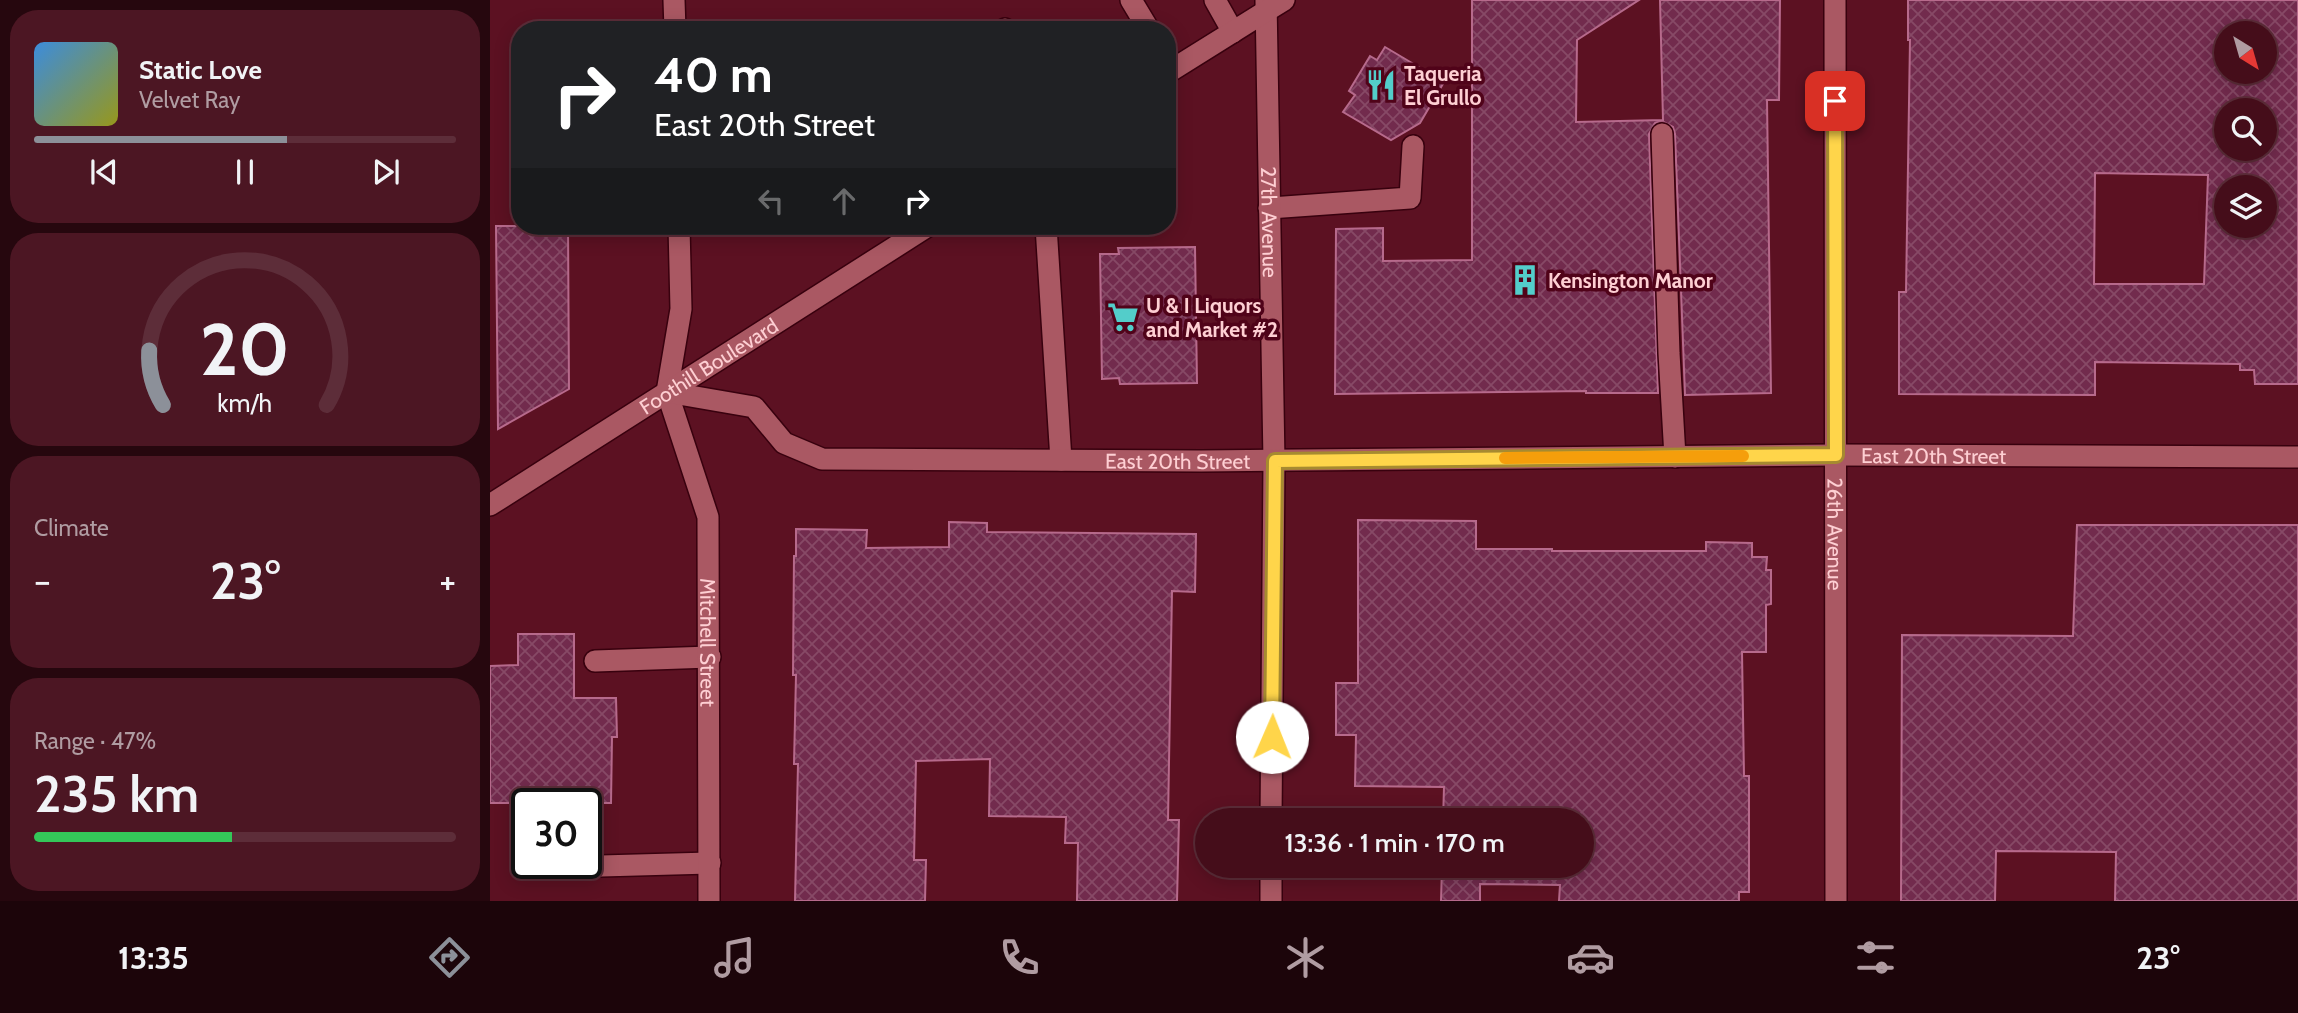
<!DOCTYPE html>
<meta charset="utf-8">
<style>
:root{--surface:#450d1a;--page:#4c1623;--text:#f1f3f6;--muted:#b09ca2;--line:#5d2d39;--accent:#8c9099}
body{margin:0;font-family:Cabin,sans-serif;background:var(--page);color:var(--text);height:100vh;display:flex;flex-direction:column;font-size:26px;white-space:nowrap}
*{box-sizing:border-box;margin:0}
p{font-size:23px;color:var(--muted)}
.icon{flex:none;width:38px;height:38px;fill:none;stroke:currentColor;stroke-width:2;stroke-linecap:round;stroke-linejoin:round}
.map{position:relative;flex:1;overflow:hidden}
.side{display:flex;flex-direction:column;gap:10px;padding:10px;background:#26070e;width:490px}
.side>*{flex:none}
.top-card{position:absolute;left:21px;top:21px;width:665px;height:214px;border-radius:28px;box-shadow:0 4px 18px #0003,0 0 0 2px var(--line);background:#202124;color:#fff;overflow:hidden}
.needle{width:46px;rotate:143deg}
.controls{position:absolute;left:1724px;top:21px;display:grid;gap:14px}
.controls a{display:grid;place-items:center;width:63px;height:63px;border-radius:50%;background:var(--surface);box-shadow:0 4px 18px #0003,0 0 0 2px var(--line);font-size:35px}
.speed{position:absolute;left:21px;top:788px;display:flex;gap:14px;font-size:35px;font-weight:700;text-align:center}
.speed>*{display:grid;place-content:center;width:91px;height:91px;border-radius:50%;background:var(--surface);box-shadow:0 4px 18px #0003,0 0 0 2px var(--line);line-height:1}
.speed .limit{border:4px solid #111;border-radius:10px;background:#fff;color:#111}
.pin{position:absolute;display:grid;place-items:center;width:60px;height:60px;color:#fff;margin:-30px;border-radius:14px;box-shadow:0 4px 10px #0006}
.me{position:absolute;width:77px;margin:-38px;rotate:1deg;stroke-linejoin:round;filter:drop-shadow(0 0 5px #0008)}
.turn{display:flex;align-items:center;gap:24px;height:147px;padding:0 28px;font-size:32px}
.turn .icon{width:91px;height:91px;stroke-width:2.5}
.turn b{display:block;font-size:49px;line-height:60px}
.lanes{display:flex;align-items:center;height:66px;padding:0 28px;background:#0003;justify-content:center;gap:35px;direction:ltr}
.lanes .off{opacity:.35}
.big{font-size:52px;font-weight:600;line-height:1.1}
.side .tile{flex:1;display:flex;flex-direction:column;justify-content:center;gap:10px;min-width:0;padding:0 24px;border-radius:28px;background:var(--page)}
.side .dial{align-items:center;gap:0}
.dial svg{height:182px;overflow:visible;fill:none;stroke:var(--line);stroke-width:7;stroke-linecap:round;text-anchor:middle}
.dial text{fill:var(--text);stroke:none}
.song{display:flex;align-items:center;gap:21px}
.cover{width:84px;height:84px;border-radius:10px;background:linear-gradient(135deg,hsl(210 70% 55%),hsl(60 70% 35%))}
.played{height:7px;border-radius:4px;background:linear-gradient(90deg,var(--accent) 60%,var(--line) 60%)}
.keys{display:flex;justify-content:space-around;direction:ltr}
.heat{display:flex;justify-content:space-between;align-items:center;font-size:38px;direction:ltr}
.charge{height:10px;border-radius:5px;background:linear-gradient(90deg,#34c759 47%,var(--line) 0)}
.trip{position:absolute;left:705px;top:808px;width:399px;height:70px;border-radius:35px;background:var(--surface);box-shadow:0 4px 18px #0003,0 0 0 2px var(--line);font-weight:600;line-height:70px;text-align:center}
.tabs{display:flex;height:112px;justify-content:space-around;align-items:center;background:#1c050a;color:var(--muted)}
.tabs .icon{width:49px;height:49px}
.tabs .selected{color:var(--accent)}
.tabs b{font-size:32px;color:var(--text)}
main{display:flex;flex:1;min-height:0}
.map>svg:first-child{display:block}
</style>
<main>
<section class="side">
<div class="tile">
<div class="song"><i class="cover"></i><div><b>Static Love</b><p>Velvet Ray</p></div></div>
<div class="played"></div>
<div class="keys"><svg class="icon" aria-label="previous" viewBox="0 0 24 24"><path d="M18 5L8 12l10 7zM5 5v14"/></svg><svg class="icon" aria-label="pause" viewBox="0 0 24 24"><path d="M8 5v14M16 5v14"/></svg><svg class="icon" aria-label="next" viewBox="0 0 24 24"><path d="M6 5l10 7-10 7zM19 5v14"/></svg></div>
</div>
<div class="tile dial"><svg viewBox="0 0 100 80">
<path d="M14 69A42 42 0 1 1 86 69"/>
<path d="M14 69A42 42 0 0 1 8 45" stroke="#8c9099"/>
<text x="50" y="56" font-size="32" font-weight="700">20</text>
<text x="50" y="72" font-size="11">km/h</text>
</svg></div>
<div class="tile"><p>Climate</p>
<div class="heat"><a>−</a><b class="big">23°</b><a>+</a></div>
</div>
<div class="tile"><p>Range · 47%</p><b class="big">235 km</b><div class="charge"></div></div>
</section>
<div class="map">
<svg width="1808" height="901" viewBox="0 0 1808 901">
<defs>
<pattern id="building-cross-hatch" width="8" height="8" patternUnits="userSpaceOnUse" patternTransform="scale(1.75)"><rect width="8" height="8" fill="#722b4d"/><path d="M0 0l8 8M0 8l8-8" fill="none" stroke="#874966"/></pattern>
</defs>
<rect width="100%" height="100%" fill="#5c1122"/>
<g fill="url(#building-cross-hatch)" stroke="#b76a8c" stroke-width="2" fill-rule="evenodd">
<polygon points="982,0 1149,0 1087,40 1086,122 1173,120 1170,0 1290,0 1289,100 1277,100 1281,393 1195,395 1185,134 1183,127 1172,121 1165,123 1159,134 1168,393 1096,393 1096,391 845,394 846,229 893,228 893,261 982,260"/>
<path d="M1418 0H1808V384H1765L1764 370H1750V364L1605 362V395L1409 394V292H1416L1420 40H1418ZM1736 33H1774V72H1736ZM1736 110H1774V149H1736ZM1605 173 1718 175 1714 284H1604ZM1736 187H1774V226H1736Z"/>
<polygon points="895,47 954,82 930,123 901,140 853,112 865,95 859,91 880,56 887,60"/>
<polygon points="6,226 78,226 79,389 8,429"/>
<polygon points="705,247 707,383 630,384 629,378 612,379 610,254 629,254 628,248"/>
<polygon points="868,520 986,521 986,549 1062,549 1062,551 1216,551 1216,542 1262,543 1262,557 1277,557 1276,570 1281,570 1281,604 1276,605 1276,652 1252,652 1254,776 1259,776 1259,892 1249,892 1249,901 1069,901 1070,885 990,884 990,901 951,901 952,866 1092,866 1092,821 953,821 954,787 865,786 866,735 846,735 846,683 868,683"/>
<polygon points="459,522 497,523 497,532 706,534 705,592 682,591 678,820 689,820 687,901 587,901 588,843 575,843 576,817 499,816 500,759 426,761 424,860 436,860 435,901 305,901 308,764 304,764 306,675 303,675 304,556 306,556 306,529 377,530 376,548 459,547"/>
<polygon points="1587,525 1808,525 1808,901 1625,901 1626,852 1506,851 1505,901 1411,901 1412,635 1583,636"/>
<polygon points="28,634 84,634 84,698 126,698 127,737 122,737 121,803 0,803 0,666 28,665"/>
</g>
<g fill="none" stroke-linecap="round" stroke-linejoin="round">
<defs>
<g id="lane">
<polyline points="184,0 185,30"/>
<polyline points="641,0 659,30"/>
<polyline points="725,0 743,32"/>
<polyline points="515,29 515,30"/>
<polyline points="1172,134 1179,353 1185,457"/>
<polyline points="779,208 920,198 923,146"/>
<polyline points="556,226 571,460"/>
<polyline points="177,392 191,309 189,226"/>
<polyline points="105,661 220,657"/>
<polyline points="38,868 220,863"/>
</g>
<g id="street">
<path id="s1" d="M776 0 784 461 781 821"/>
<path id="s2" d="M1345 0 1346 901"/>
<path id="s3" d="M177 392 218 517 219 901"/>
<polyline points="781,901 781,866"/>
</g>
<g id="secondary">
<polyline points="677,73 794,0"/>
<path id="s4" d="M177 392 264 407 294 443 332 459 711 461 1346 455 1808 457"/>
<path id="s5" d="M0 505 438 226"/>
</g>
</defs>
<use href="#lane" stroke="#38010e" stroke-width="24"/>
<use href="#street" stroke="#38010e" stroke-width="24"/>
<use href="#secondary" stroke="#38010e" stroke-width="24"/>
<use href="#lane" stroke="#aa5863" stroke-width="21"/>
<use href="#street" stroke="#aa5863" stroke-width="21"/>
<use href="#secondary" stroke="#aa5863" stroke-width="21"/>
</g>
<g fill="none" stroke-linecap="round" stroke-linejoin="round">
<defs>
<polyline id="route" points="782,737 785,461 1346,455 1345,101"/>
</defs>
<use href="#route" stroke="#a68a30" stroke-width="18"/>
<use href="#route" stroke="#ffd54a" stroke-width="12"/>
<polyline stroke="#f59e0b" stroke-width="12" points="1015,458 1253,456"/>
</g>
<defs>
<symbol id="restaurant-bare" viewBox="-9 -9 18 18"><path d="M-5-6h1v4h1v-4h1v4h1v-4h1v5L-1.5 .5V6h-2V.5L-5-1ZM5-6V6H3V1.5H1.5Q1.5-4 5-6Z" fill="#53cdca" stroke="#500319" stroke-width="2.5" paint-order="stroke"/></symbol>
<symbol id="building-bare" viewBox="-9 -9 18 18"><path d="M-4-6H4V6H1V3H-1V6H-4ZM-2.5-4.3h1.7v1.8h-1.7ZM.8-4.3h1.7v1.8H.8ZM-2.5-1h1.7V.8h-1.7ZM.8-1h1.7V.8H.8Z" fill="#53cdca" stroke="#500319" stroke-width="2.5" paint-order="stroke"/></symbol>
<symbol id="supermarket-bare" viewBox="-9 -9 18 18"><path d="M-6-5.5h2.5l.6 2H6L4.5 2H-2.5L-4.4-4H-6ZM-1.5 3.2a1.3 1.3 0 1 0 .1 0ZM3 3.2a1.3 1.3 0 1 0 .1 0Z" fill="#53cdca" stroke="#500319" stroke-width="2.5" paint-order="stroke"/></symbol>
</defs>
<g fill-rule="evenodd">
<use href="#restaurant-bare" x="869" y="63" width="44" height="44"/>
<use href="#building-bare" x="1013" y="258" width="44" height="44"/>
<use href="#supermarket-bare" x="611" y="295" width="44" height="44"/>
</g>
<g text-anchor="middle" dominant-baseline="central" stroke-width="7" stroke-linejoin="round" paint-order="stroke">
<g font-size="21" font-weight="bold" fill="#fecfd3" stroke="#500319" text-anchor="start">
<text x="914" y="73">Taqueria<tspan x="914" dy="24">El Grullo</tspan></text>
<text x="1058" y="280">Kensington Manor</text>
<text x="656" y="305">U &amp; I Liquors<tspan x="656" dy="24">and Market #2</tspan></text>
</g>
<g font-size="21" fill="#fecfd3" stroke="#500319">
<text stroke="none"><textPath href="#s1" startOffset="222">27th Avenue</textPath></text>
<text stroke="none"><textPath href="#s5" startOffset="259">Foothill Boulevard</textPath></text>
<text stroke="none"><textPath href="#s4" startOffset="1288">East 20th Street</textPath></text>
<text stroke="none"><textPath href="#s4" startOffset="532">East 20th Street</textPath></text>
<text stroke="none"><textPath href="#s2" startOffset="534">26th Avenue</textPath></text>
<text stroke="none"><textPath href="#s3" startOffset="257">Mitchell Street</textPath></text>
</g>
</g>
</svg>
<div class="controls">
<a><svg class="needle" viewBox="-14 -14 28 28"><path d="M0-13l5 13h-10z" fill="#e53935"/><path d="M0 13l5-13h-10z" fill="#b09ca2"/></svg></a>
<a><svg class="icon" aria-label="search" viewBox="0 0 24 24"><circle cx="10" cy="10" r="6"/><path d="M15 15l6 6"/></svg></a>
<a><svg class="icon" aria-label="layers" viewBox="0 0 24 24"><path d="M12 4l9 5-9 5-9-5zM3 14l9 5 9-5"/></svg></a>
</div>
<div class="speed"><div class="limit">30</div></div>
<div class="pin" style="left:1345px;top:101px;background:#d93025"><svg class="icon" aria-label="arrive" viewBox="0 0 24 24"><path d="M6 21V4h12l-3 4 3 4H6"/></svg></div>
<svg class="me" style="left:782px;top:737px" viewBox="-20 -20 40 40"><circle r="19" fill="#fff"/><path d="M0-13L10 11 0 6-10 11z" fill="#ffd54a"/></svg>
<div class="trip">13:36 · 1 min · 170 m</div>
<div class="top-card">
<div class="turn"><svg class="icon" aria-label="right" viewBox="0 0 24 24"><path d="M7 20v-9h11M14 6l5 5-5 5"/></svg><div><b>40 m</b>East 20th Street</div></div>
<div class="lanes"><svg class="icon off" aria-label="left" viewBox="0 0 24 24"><path d="M17 20v-9H6M10 6l-5 5 5 5"/></svg><svg class="icon off" aria-label="ahead" viewBox="0 0 24 24"><path d="M12 20V5M6 11l6-6 6 6"/></svg><svg class="icon" aria-label="right" viewBox="0 0 24 24"><path d="M7 20v-9h11M14 6l5 5-5 5"/></svg></div>
</div>
</div>
</main>
<nav class="tabs">
<b>13:35</b>
<svg class="icon selected" aria-label="directions" viewBox="0 0 24 24"><path d="M12 3l9 9-9 9-9-9zM9 14v-3h6M13 9l2 2-2 2"/></svg>
<svg class="icon" aria-label="music" viewBox="0 0 24 24"><path d="M9 18V5l10-2v13"/><circle cx="6" cy="18" r="3"/><circle cx="16" cy="16" r="3"/></svg>
<svg class="icon" aria-label="phone" viewBox="0 0 24 24"><path d="M5 4h4l2 5-3 2q2 4 5 5l2-3 5 2v4C11 20 4 13 5 4z"/></svg>
<svg class="icon" aria-label="climate" viewBox="0 0 24 24"><path d="M12 3v18M4 7l16 10M4 17L20 7"/></svg>
<svg class="icon" aria-label="car" viewBox="0 0 24 24"><path d="M5 17H2v-5l4-1 3-4h7l3 4 3 1v5h-3M9 17h6M6 11h13"/><circle cx="7" cy="17" r="2"/><circle cx="17" cy="17" r="2"/></svg>
<svg class="icon" aria-label="filters" viewBox="0 0 24 24"><path d="M4 7h16M4 17h16"/><circle cx="9" cy="7" r="2"/><circle cx="15" cy="17" r="2"/></svg>
<b>23°</b>
</nav>
